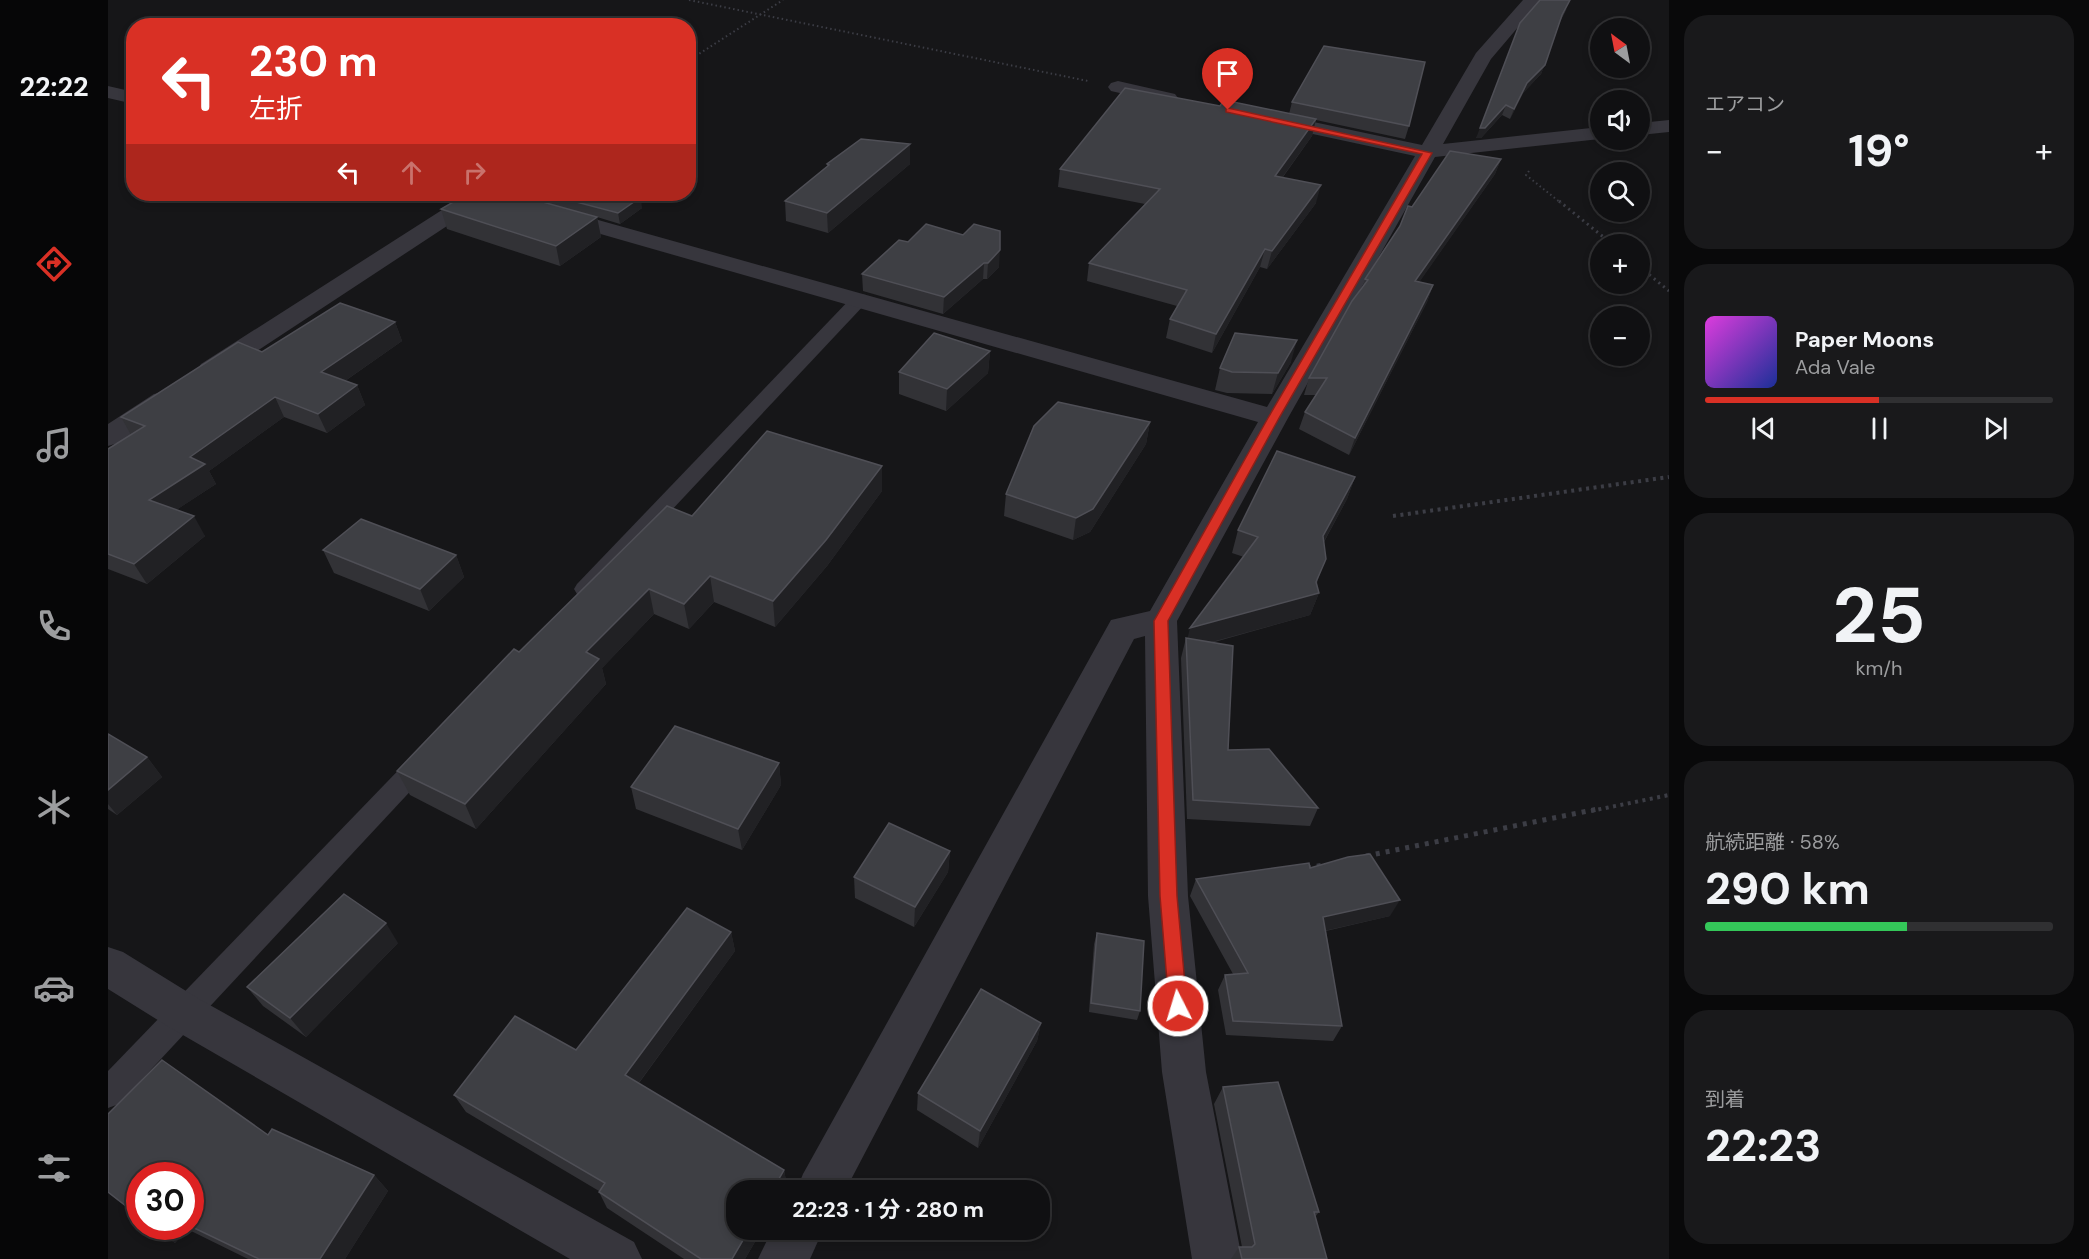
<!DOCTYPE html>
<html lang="ja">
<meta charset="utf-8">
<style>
:root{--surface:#101012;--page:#19191b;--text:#f1f3f6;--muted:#9c9d9f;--line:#303032;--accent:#d93025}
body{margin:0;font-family:"DM Sans","Noto Sans JP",sans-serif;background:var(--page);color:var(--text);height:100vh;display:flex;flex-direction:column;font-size:22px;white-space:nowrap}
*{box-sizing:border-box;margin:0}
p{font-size:20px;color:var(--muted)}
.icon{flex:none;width:33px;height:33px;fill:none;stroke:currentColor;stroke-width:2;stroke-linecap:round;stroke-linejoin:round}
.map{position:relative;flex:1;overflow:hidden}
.panel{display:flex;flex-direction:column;gap:15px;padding:15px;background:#09090a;width:420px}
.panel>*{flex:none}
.hud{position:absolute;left:18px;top:18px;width:570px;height:183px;border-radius:24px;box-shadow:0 3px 9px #0003,0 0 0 2px var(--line);background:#d93025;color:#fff;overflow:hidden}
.needle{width:39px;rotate:328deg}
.tools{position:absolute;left:1482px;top:18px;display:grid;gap:12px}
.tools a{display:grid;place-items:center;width:60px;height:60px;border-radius:50%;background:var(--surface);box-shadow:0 3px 9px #0003,0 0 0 2px var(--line);font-size:30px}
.speed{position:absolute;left:18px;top:1162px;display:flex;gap:12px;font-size:30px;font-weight:700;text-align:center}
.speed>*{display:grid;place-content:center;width:78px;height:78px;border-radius:50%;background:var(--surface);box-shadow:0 3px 9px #0003,0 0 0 2px var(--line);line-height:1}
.speed .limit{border:9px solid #d22;background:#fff;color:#111}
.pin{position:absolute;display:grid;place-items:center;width:51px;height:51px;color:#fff;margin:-62px -26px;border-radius:50% 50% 50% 0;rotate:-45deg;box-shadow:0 0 6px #0007}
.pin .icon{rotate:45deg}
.me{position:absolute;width:66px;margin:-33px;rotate:355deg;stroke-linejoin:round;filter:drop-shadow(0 0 4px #0008)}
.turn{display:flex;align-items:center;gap:21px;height:126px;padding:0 24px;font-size:27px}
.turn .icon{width:78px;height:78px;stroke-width:2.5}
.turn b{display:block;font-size:42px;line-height:51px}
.lanes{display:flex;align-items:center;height:57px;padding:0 24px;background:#0003;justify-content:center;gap:30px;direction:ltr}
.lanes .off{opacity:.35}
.big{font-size:45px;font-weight:700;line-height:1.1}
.panel .widget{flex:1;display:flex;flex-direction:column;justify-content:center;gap:9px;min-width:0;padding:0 21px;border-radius:24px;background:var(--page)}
.panel .dial{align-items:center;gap:0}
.dial b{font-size:78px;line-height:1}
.song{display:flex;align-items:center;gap:18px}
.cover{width:72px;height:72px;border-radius:9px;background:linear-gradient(135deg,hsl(300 70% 55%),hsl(230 70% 35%))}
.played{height:6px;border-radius:3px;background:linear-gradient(90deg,var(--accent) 50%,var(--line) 50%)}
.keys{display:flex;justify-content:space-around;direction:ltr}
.heat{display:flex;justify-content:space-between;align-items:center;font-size:33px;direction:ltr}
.charge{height:9px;border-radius:4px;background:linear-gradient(90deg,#34c759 58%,var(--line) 0)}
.trip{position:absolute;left:618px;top:1180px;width:324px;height:60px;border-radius:24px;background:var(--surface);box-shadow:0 3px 9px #0003,0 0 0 2px var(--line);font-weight:700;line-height:60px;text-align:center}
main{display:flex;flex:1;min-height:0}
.dock{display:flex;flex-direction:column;width:108px;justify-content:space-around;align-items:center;background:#060607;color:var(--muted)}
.dock .icon{width:42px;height:42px}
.dock .selected{color:var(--accent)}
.dock b{font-size:27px;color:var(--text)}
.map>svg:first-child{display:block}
</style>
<main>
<nav class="dock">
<b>22:22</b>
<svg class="icon selected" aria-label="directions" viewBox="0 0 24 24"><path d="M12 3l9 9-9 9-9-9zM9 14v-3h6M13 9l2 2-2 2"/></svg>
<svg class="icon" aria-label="music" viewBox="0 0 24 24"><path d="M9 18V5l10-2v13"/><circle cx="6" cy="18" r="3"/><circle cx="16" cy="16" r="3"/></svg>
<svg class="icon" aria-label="phone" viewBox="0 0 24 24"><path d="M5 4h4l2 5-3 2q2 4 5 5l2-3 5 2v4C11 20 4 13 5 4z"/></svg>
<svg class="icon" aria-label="climate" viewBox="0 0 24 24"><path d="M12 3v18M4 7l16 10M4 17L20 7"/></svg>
<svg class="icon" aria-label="car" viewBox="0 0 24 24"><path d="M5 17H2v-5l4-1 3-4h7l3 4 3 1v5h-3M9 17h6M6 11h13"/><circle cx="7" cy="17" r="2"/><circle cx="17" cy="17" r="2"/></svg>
<svg class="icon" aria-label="filters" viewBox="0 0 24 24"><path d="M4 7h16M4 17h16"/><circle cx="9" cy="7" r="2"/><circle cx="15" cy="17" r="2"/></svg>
</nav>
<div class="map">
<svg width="1561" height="1259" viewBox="0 0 1561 1259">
<rect width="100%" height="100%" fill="#161618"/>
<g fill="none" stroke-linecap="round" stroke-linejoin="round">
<g stroke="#3c3d45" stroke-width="2" stroke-dasharray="1.5 3" stroke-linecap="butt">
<polyline points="581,0 980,81"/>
<polyline points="580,61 675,0"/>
<polyline points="1421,171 1418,175 1453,203"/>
</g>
<g stroke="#3c3d45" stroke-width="3" stroke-dasharray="2 4" stroke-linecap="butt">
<polyline points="1451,201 1504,244"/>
<polyline points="1532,267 1561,291"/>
</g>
<g stroke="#3c3d45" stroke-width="4" stroke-dasharray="3 4.5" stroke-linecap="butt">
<polyline points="1285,516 1561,477"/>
<polyline points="1483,811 1561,795"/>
</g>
<g stroke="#3c3d45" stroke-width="5" stroke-dasharray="4 6" stroke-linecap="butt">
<polyline points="1258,856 1490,809"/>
<polyline points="1199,868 1216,865"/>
</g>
<g fill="#37363d" fill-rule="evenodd">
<polygon points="752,294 758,295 760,299 758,303 485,594 477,597 469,594 466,589 469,584 746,295"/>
<polygon points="315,751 324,754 327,761 324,768 11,1104 0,1108 0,1071 306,754"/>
</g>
<g fill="#37363d" fill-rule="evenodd">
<polygon points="1415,0 1433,0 1383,59 1335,144 1492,127 1492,139 1327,157 1180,418 1069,621 1080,896 1098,1072 1134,1259 1084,1259 1054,1072 1040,896 1037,636 1026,639 737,1191 688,1191 695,1174 1003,620 1042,611 1150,422 377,201 111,376 102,378 93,376 89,370 93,364 359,194 397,194 1159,407 1307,156 1163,125 1156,123 1153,119 1156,115 1163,113 1314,145 1368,53"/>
<polygon points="1010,81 1067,94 1070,98 1067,102 1060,104 1003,91 1000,87 1003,83"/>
<polygon points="0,86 26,92 26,104 0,98"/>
<polygon points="1561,120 1561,132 1532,135 1532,123"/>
<polygon points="56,392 66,394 70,400 66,406 10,443 0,446 0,424 46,394"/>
<polygon points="0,947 15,952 91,999 526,1242 534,1259 462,1259 61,1027 0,989"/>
<polygon points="664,1230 715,1230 702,1259 650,1259"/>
</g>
</g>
<g fill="#323236">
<polygon points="1459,8 1452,22 1433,74 1415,93 1402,119 1394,115 1373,138 1368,138"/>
<polygon points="1184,102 1301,126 1297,139 1208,120 1204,136 1175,177 1208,203 1159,269 1152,267 1104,353 1058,338 1062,319 1069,306 979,281 981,263 1037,204 950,187 952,169 1112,106 1181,114"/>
<polygon points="1393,159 1387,174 1311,282 1325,285 1319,302 1241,455 1191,429 1197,412 1208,395 1196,395 1201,378 1254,288 1257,279 1304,207"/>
<polygon points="719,164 802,164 720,233 678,221 677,201 719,167"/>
<polygon points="359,194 516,194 534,208 512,224 489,217 493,237 452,266 339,229 333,209"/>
<polygon points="818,224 891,267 879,279 875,279 835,314 755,291 754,274 800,242"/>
<polygon points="287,322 294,341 237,381 249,385 257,405 219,433 176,417 101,471 108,484 68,510 97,536 39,584 0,569 0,449 23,435 13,417 154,352"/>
<polygon points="882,351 880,373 838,411 791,394 791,372"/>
<polygon points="1183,362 1164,394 1119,393 1107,390 1112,368"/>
<polygon points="1042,422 1038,444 982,532 965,540 896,516 898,494"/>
<polygon points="774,466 774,491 719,566 667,627 606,602 581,629 546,614 494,668 498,684 368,829 302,795 289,771 411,652 584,516"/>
<polygon points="1247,477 1239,499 1216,542 1209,584 1211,593 1202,615 1103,643 1120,750 1210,808 1202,826 1079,819 1073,658 1078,638 1080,639 1136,557 1124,553 1130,530"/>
<polygon points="215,550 348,555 356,577 321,611 226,573"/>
<polygon points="0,734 39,757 54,777 9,815 0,809"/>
<polygon points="671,763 673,785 634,850 528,809 523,787"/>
<polygon points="842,851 840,872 806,927 747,898 746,877"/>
<polygon points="1202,868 1282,916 1218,931 1234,1026 1225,1041 1118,1035 1110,990 1117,975 1125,974 1082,896 1088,879"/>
<polygon points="623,932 627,951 531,1083 676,1170 679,1186 677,1191 628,1191 654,1230 637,1259 576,1259 499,1208 491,1192 491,1191 358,1112 346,1095 468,1050"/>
<polygon points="989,933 1032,1011 1029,1020 981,1012 986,944"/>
<polygon points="290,943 198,1037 155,1006 139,987"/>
<polygon points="933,1023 929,1041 870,1148 809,1110 810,1093"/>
<polygon points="1115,1087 1211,1212 1207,1217 1219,1259 1123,1259 1131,1247 1134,1247 1106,1104"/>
<polygon points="160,1135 266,1175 280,1191 237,1259 140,1259 79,1229 67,1243 45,1227 82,1227 82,1176"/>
</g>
<g fill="#212124">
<polygon points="1437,65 1433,74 1415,93 1402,119 1406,109 1419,83"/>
<polygon points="1398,105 1394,115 1373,138 1368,138 1372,128"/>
<polygon points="1208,119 1204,136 1163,193 1167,176"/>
<polygon points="802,144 802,164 720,233 719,213"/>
<polygon points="1393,159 1387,174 1301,297 1307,281"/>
<polygon points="1213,185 1208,203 1159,269 1164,251"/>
<polygon points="533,197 534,208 512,224 510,213"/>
<polygon points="489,217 493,237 452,266 448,246"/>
<polygon points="1157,249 1152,267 1104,353 1108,334"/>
<polygon points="892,250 891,267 879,279 880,263"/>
<polygon points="876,263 875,279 835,314 836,297"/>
<polygon points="1325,285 1319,302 1241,455 1247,438"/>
<polygon points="287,322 294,341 221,392 213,372"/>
<polygon points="1189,340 1183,362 1164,394 1170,373"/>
<polygon points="882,351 880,373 838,411 839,389"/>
<polygon points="249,385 257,405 219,433 210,414"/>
<polygon points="167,397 176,417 101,471 108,484 53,520 41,500 82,457"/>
<polygon points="1042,422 1038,444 982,532 965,540 968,518"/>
<polygon points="774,466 774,491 719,566 667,627 665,601"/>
<polygon points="1247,477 1239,499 1207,558 1215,536"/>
<polygon points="86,516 97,536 39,584 26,564"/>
<polygon points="348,555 356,577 321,611 312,589"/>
<polygon points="1218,559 1204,594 1211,593 1202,615 1078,649 1078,644 1082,628 1208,582"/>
<polygon points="602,576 606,602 581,629 576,604"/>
<polygon points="541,589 546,614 494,668 498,684 368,829 357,804 478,652"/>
<polygon points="39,757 54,777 9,815 0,804 0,790"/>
<polygon points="671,763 673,785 634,850 630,829"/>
<polygon points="842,851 840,872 806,927 807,907"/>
<polygon points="1292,900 1282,916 1207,933 1215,917"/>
<polygon points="278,923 290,943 198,1037 182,1018"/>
<polygon points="623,932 627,951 524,1092 517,1075"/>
<polygon points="933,1023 929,1041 870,1148 872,1131"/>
<polygon points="676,1170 679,1186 677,1191 664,1191"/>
<polygon points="266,1175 280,1191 237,1259 212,1259"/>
<polygon points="47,1227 76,1227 79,1229 67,1243 46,1228"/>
<polygon points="641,1230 654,1230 637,1259 624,1259"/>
</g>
<g fill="#3e3f44" stroke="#4f4f56" stroke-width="1.5">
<polygon points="1432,0 1462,0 1454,15 1437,65 1419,83 1406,109 1398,105 1377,128 1372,128 1412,23"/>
<polygon points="1216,46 1317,62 1301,126 1184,102"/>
<polygon points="1017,88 1112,106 1116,100 1208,119 1167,176 1213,185 1164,251 1157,249 1108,334 1062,319 1079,290 981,263 1052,189 952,169"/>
<polygon points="753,139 802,144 719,213 677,201 721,165 719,164"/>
<polygon points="1342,151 1393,159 1307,281 1325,285 1247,438 1197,412 1219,378 1201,378 1244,301 1260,280 1257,279 1292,226 1300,206 1304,207"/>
<polygon points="359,194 406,194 489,217 448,246 333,209"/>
<polygon points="438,194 516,194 533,197 510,213"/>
<polygon points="818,224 855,235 866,224 892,231 892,250 880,263 876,263 836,297 754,274 791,240 800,242"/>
<polygon points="232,303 287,322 213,372 249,385 210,414 167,397 82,457 97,464 41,500 86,516 26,564 0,554 0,449 37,426 13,417 130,342 154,352"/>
<polygon points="826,333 882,351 839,389 791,372"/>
<polygon points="1127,333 1189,340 1170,373 1124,372 1112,368"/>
<polygon points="950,402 1042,422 985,509 968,518 898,494 926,426"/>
<polygon points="659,431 774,466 718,540 665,601 602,576 576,604 541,589 478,652 491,659 357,804 289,771 406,649 411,652 559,506 584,516"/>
<polygon points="1169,451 1247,477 1215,536 1218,559 1208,582 1211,593 1082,628 1150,537 1130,530"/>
<polygon points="253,519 348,555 312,589 215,550"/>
<polygon points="1078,638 1125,646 1120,750 1161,749 1210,808 1085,800"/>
<polygon points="567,726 671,763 630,829 523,787"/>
<polygon points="0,734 39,757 0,790"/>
<polygon points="781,823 842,851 807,907 746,877"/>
<polygon points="1262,854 1292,900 1215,917 1234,1026 1125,1021 1117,975 1140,973 1088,879 1201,863 1202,868 1240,857"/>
<polygon points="236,894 278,923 182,1018 139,987"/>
<polygon points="579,908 623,932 517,1075 676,1170 664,1191 628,1191 628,1230 641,1230 624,1259 593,1259 491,1192 497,1183 346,1095 407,1016 468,1050"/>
<polygon points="989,933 1036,941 1032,1011 983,1003"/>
<polygon points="873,989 933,1023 872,1131 810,1093"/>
<polygon points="54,1060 160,1135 164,1129 266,1175 212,1259 151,1259 82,1226 82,1176 32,1176 32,1217 0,1192 0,1114"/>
<polygon points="1170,1082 1211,1212 1206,1212 1219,1259 1134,1259 1131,1247 1144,1247 1147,1244 1115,1087"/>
</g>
<polygon fill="#d93025" stroke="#8d1f18" stroke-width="1.5" points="1120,108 1324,153 1171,418 1060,621 1069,896 1079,1006 1076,1012 1070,1014 1064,1012 1061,1006 1052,896 1046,621 1160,418 1314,154 1118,112 1118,109"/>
</svg>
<div class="tools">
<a><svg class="needle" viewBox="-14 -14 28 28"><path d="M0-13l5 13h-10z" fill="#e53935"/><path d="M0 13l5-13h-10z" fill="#9c9d9f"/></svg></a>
<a><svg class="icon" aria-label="sound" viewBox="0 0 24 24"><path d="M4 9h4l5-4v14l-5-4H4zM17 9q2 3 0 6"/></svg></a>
<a><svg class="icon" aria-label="search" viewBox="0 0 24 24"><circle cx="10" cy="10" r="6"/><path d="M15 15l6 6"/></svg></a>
<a>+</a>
<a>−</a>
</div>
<div class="speed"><div class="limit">30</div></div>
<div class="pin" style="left:1120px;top:110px;background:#d93025"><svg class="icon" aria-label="arrive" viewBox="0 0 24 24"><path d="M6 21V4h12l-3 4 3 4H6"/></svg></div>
<svg class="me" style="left:1070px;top:1006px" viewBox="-20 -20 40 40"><circle r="17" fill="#d93025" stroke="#fff" stroke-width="3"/><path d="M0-11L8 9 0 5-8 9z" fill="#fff"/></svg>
<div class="trip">22:23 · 1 分 · 280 m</div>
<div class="hud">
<div class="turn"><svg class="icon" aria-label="left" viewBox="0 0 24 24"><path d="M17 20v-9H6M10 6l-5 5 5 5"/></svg><div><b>230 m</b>左折</div></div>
<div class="lanes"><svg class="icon" aria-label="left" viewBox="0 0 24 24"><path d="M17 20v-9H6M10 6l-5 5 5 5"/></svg><svg class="icon off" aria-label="ahead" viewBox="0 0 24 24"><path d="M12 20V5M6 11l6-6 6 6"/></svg><svg class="icon off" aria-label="right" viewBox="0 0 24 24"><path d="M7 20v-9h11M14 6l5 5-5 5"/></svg></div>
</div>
</div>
<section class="panel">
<div class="widget"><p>エアコン</p>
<div class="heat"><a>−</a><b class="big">19°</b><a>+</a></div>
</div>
<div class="widget">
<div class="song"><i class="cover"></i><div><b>Paper Moons</b><p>Ada Vale</p></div></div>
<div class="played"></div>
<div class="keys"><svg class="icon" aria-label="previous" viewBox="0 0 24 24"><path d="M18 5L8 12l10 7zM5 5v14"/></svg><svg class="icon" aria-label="pause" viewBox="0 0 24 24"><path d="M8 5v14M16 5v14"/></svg><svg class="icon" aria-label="next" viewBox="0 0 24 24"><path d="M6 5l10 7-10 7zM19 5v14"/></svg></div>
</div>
<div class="widget dial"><b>25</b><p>km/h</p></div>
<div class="widget"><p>航続距離 · 58%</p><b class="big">290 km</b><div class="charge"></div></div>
<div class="widget"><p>到着</p><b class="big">22:23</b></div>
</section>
</main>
